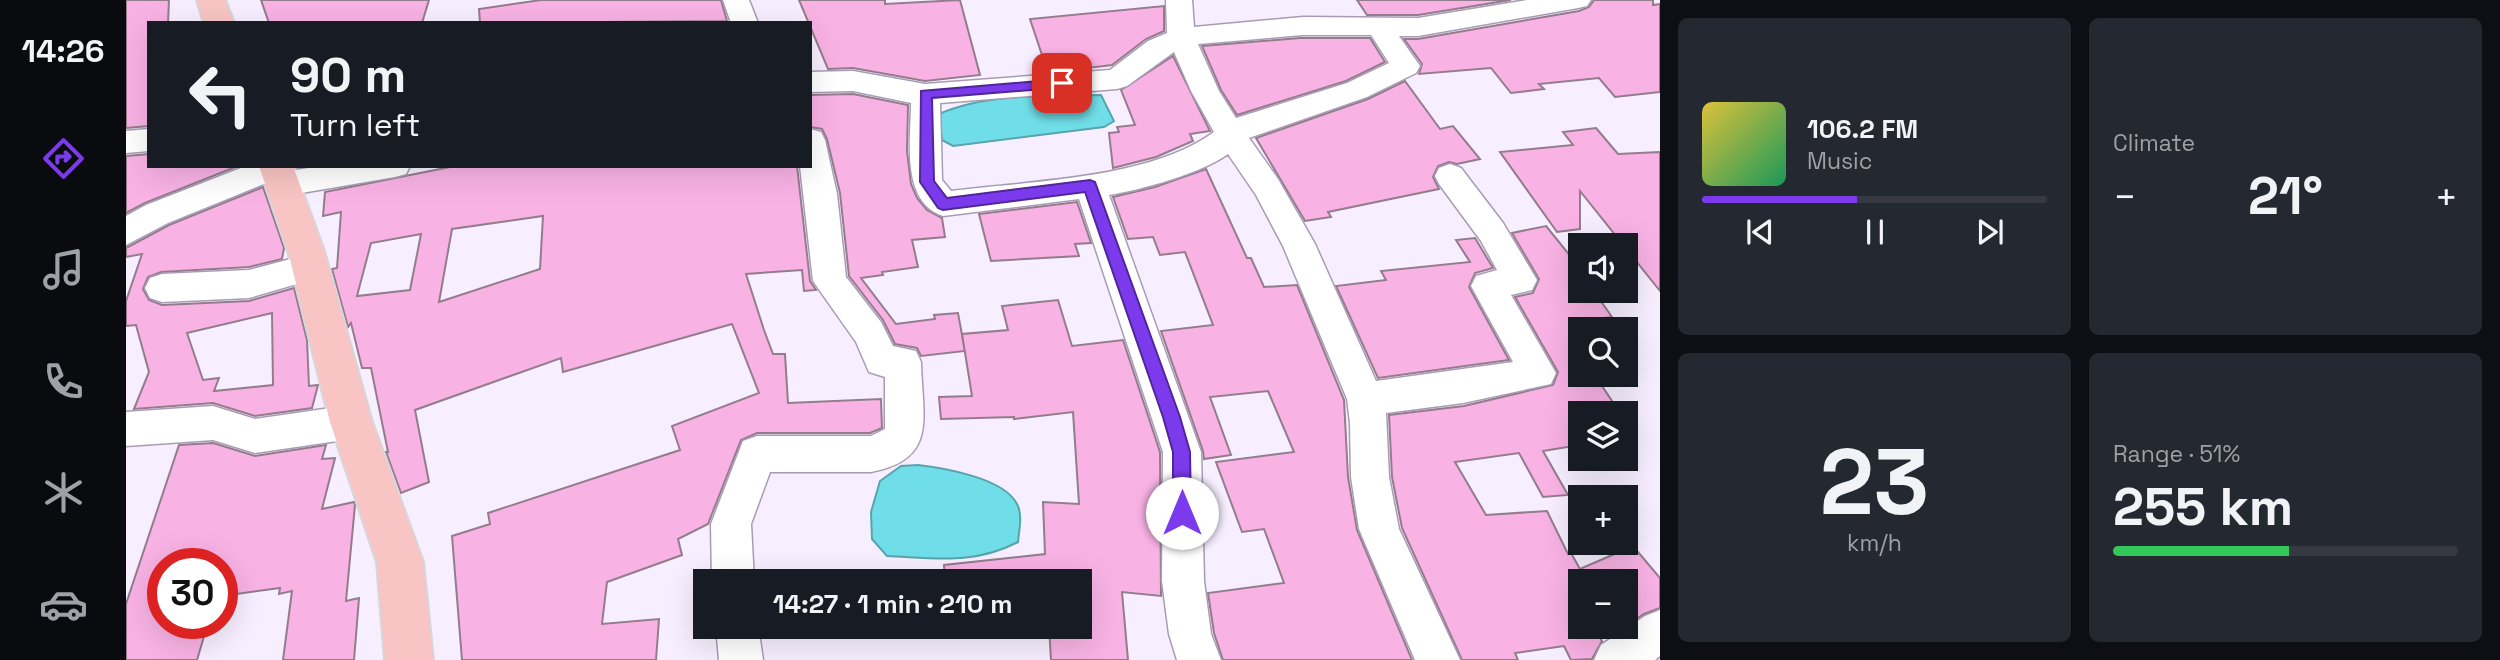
<!DOCTYPE html>
<meta charset="utf-8">
<style>
:root{--surface:#171b24;--page:#242831;--text:#f1f3f6;--muted:#9ea1a6;--line:#363941;--accent:#7c3aed}
body{margin:0;font-family:"Space Grotesk",sans-serif;background:var(--page);color:var(--text);height:100vh;display:flex;flex-direction:column;font-size:26px;white-space:nowrap}
*{box-sizing:border-box;margin:0}
p{font-size:23px;color:var(--muted)}
.icon{flex:none;width:38px;height:38px;fill:none;stroke:currentColor;stroke-width:2;stroke-linecap:round;stroke-linejoin:round}
.map{position:relative;flex:1;overflow:hidden}
.drawer{display:flex;flex-direction:column;gap:18px;padding:18px;background:#0d0f14;width:840px}
.drawer>*{flex:none}
.guide{position:absolute;left:21px;top:21px;width:665px;height:147px;border-radius:0px;box-shadow:0 7px 28px #0002;background:#171b24;color:var(--text);overflow:hidden}
.fabs{position:absolute;left:1442px;top:233px;display:grid;gap:14px}
.fabs a{display:grid;place-items:center;width:70px;height:70px;border-radius:0px;background:var(--surface);box-shadow:0 7px 28px #0002;font-size:35px}
.speed{position:absolute;left:21px;top:548px;display:flex;gap:14px;font-size:35px;font-weight:700;text-align:center}
.speed>*{display:grid;place-content:center;width:91px;height:91px;border-radius:50%;background:var(--surface);box-shadow:0 7px 28px #0002;line-height:1}
.speed .limit{border:10px solid #d22;background:#fff;color:#111}
.pin{position:absolute;display:grid;place-items:center;width:60px;height:60px;color:#fff;margin:-30px;border-radius:14px;box-shadow:0 4px 10px #0006}
.me{position:absolute;width:77px;margin:-38px;rotate:0deg;stroke-linejoin:round;filter:drop-shadow(0 0 5px #0008)}
.turn{display:flex;align-items:center;gap:24px;height:147px;padding:0 28px;font-size:32px}
.turn .icon{width:91px;height:91px;stroke-width:2.5}
.turn b{display:block;font-size:49px;line-height:60px}
.big{font-size:52px;font-weight:800;line-height:1.1}
.drawer .widget{flex:1;display:flex;flex-direction:column;justify-content:center;gap:10px;min-width:0;padding:0 24px;border-radius:10px;background:var(--page)}
.drawer .dial{align-items:center;gap:0}
.dial b{font-size:91px;line-height:1}
.song{display:flex;align-items:center;gap:21px}
.cover{width:84px;height:84px;border-radius:10px;background:linear-gradient(135deg,hsl(50 70% 55%),hsl(150 70% 35%))}
.played{height:7px;border-radius:4px;background:linear-gradient(90deg,var(--accent) 45%,var(--line) 45%)}
.keys{display:flex;justify-content:space-around;direction:ltr}
.heat{display:flex;justify-content:space-between;align-items:center;font-size:38px;direction:ltr}
.charge{height:10px;border-radius:5px;background:linear-gradient(90deg,#34c759 51%,var(--line) 0)}
.drawer .tiles{flex:1;display:grid;gap:18px;grid-template-columns:repeat(2,1fr)}
.trip{position:absolute;left:567px;top:569px;width:399px;height:70px;border-radius:0px;background:var(--surface);box-shadow:0 7px 28px #0002;font-weight:800;line-height:70px;text-align:center}
main{display:flex;flex:1;min-height:0}
.tabs{display:flex;flex-direction:column;width:126px;justify-content:space-around;align-items:center;background:#090b0e;color:var(--muted)}
.tabs .icon{width:49px;height:49px}
.tabs .current{color:var(--accent)}
.tabs b{font-size:32px;color:var(--text)}
.map>svg:first-child{display:block}
</style>
<main>
<nav class="tabs">
<b>14:26</b>
<svg class="icon current" aria-label="directions" viewBox="0 0 24 24"><path d="M12 3l9 9-9 9-9-9zM9 14v-3h6M13 9l2 2-2 2"/></svg>
<svg class="icon" aria-label="music" viewBox="0 0 24 24"><path d="M9 18V5l10-2v13"/><circle cx="6" cy="18" r="3"/><circle cx="16" cy="16" r="3"/></svg>
<svg class="icon" aria-label="phone" viewBox="0 0 24 24"><path d="M5 4h4l2 5-3 2q2 4 5 5l2-3 5 2v4C11 20 4 13 5 4z"/></svg>
<svg class="icon" aria-label="climate" viewBox="0 0 24 24"><path d="M12 3v18M4 7l16 10M4 17L20 7"/></svg>
<svg class="icon" aria-label="car" viewBox="0 0 24 24"><path d="M5 17H2v-5l4-1 3-4h7l3 4 3 1v5h-3M9 17h6M6 11h13"/><circle cx="7" cy="17" r="2"/><circle cx="17" cy="17" r="2"/></svg>
</nav>
<div class="map">
<svg width="1534" height="660" viewBox="0 0 1534 660">
<rect width="100%" height="100%" fill="#f7efff"/>
<g fill="#70dee8" stroke="#58a4ae" stroke-width="2">
<path d="M975 95 988 121 978 127 827 146 816 140 813 114C861 93 923 96 975 95Z"/>
<path d="M792 465C818 468 878 478 891 504 897 515 893 530 892 542 848 565 809 558 761 556L746 539 745 512 754 481 775 466Z"/>
</g>
<g fill="#f8b2e4" stroke="#937c8c" stroke-width="2" fill-rule="evenodd">
<polygon points="0,0 43,0 42,23 23,23 23,126 0,128"/>
<polygon points="135,0 303,0 296,23 143,23"/>
<polygon points="415,0 595,0 601,21 354,23 353,9"/>
<polygon points="673,0 759,0 759,4 834,0 854,75 799,81 727,68 702,69"/>
<polygon points="1231,0 1385,0 1292,15 1241,15"/>
<polygon points="1468,0 1527,0 1527,5 1534,4 1534,92 1489,97 1473,78 1413,84 1418,89 1385,93 1365,68 1293,74 1296,64 1278,39 1292,39 1453,11 1463,7"/>
<polygon points="1038,6 1038,31 1020,39 986,65 970,67 921,70 904,19"/>
<polygon points="1174,38 1244,38 1259,62 1220,81 1111,115 1095,90 1076,46"/>
<polygon points="1047,56 1084,131 1064,134 1067,141 1030,157 987,168 983,133 993,132 991,127 1009,125 995,90"/>
<polygon points="1279,81 1314,129 1327,126 1354,159 1331,164 1323,162 1312,166 1307,177 1313,189 1202,212 1205,217 1179,221 1130,138 1242,99"/>
<polygon points="727,94 782,105 781,151 785,184 791,198 801,210 816,218 819,237 786,240 792,267 756,272 757,275 735,278 770,324 809,319 808,315 832,313 839,351 795,356 791,348 769,344 757,320 723,276 714,193 701,139 696,129 684,127 684,95"/>
<polygon points="1470,128 1492,154 1534,152 1534,291 1454,191 1454,229 1431,232 1374,152 1447,145 1437,132"/>
<polygon points="23,154 23,166 112,166 19,203 0,213 0,156"/>
<path d="M329 166H671L684 281 690 290 678 291 676 270 620 274 638 330 647 354H659L662 403 755 399 756 428 744 433H631L615 440 582 524 552 539 556 555 481 582 476 624 533 619 530 660H336L326 536 364 524 362 513 554 450 546 426 633 393 606 324 437 372 435 358 289 410 303 482 275 493 260 452H262L245 368H236L225 323 222 327 206 269 211 268 215 212 197 216 199 192ZM417 216 414 269 313 302 326 229ZM295 234 284 290 231 296 245 243Z"/>
<polygon points="1080,169 1121,258 1125,258 1138,287 1171,285 1218,400 1222,477 1231,530 1286,660 1097,660 1088,633 1082,593 1158,583 1138,529 1116,532 1090,462 1168,452 1142,391 1084,397 1105,455 1078,459 1077,451 1035,331 1087,325 1059,252 1034,255 1027,237 1002,239 987,197 1029,187"/>
<path d="M137 187 158 248 156 259 123 267 35 272 22 277 17 289 23 300 36 305 123 301 168 288 181 340 183 386 192 385 186 408 129 416 87 403 8 409 23 372 10 325 0 326V301L16 254 0 257V248L43 225ZM146 313 147 385 88 391 93 378 77 380 61 333Z"/>
<polygon points="951,202 965,243 949,244 953,256 865,261 853,214"/>
<polygon points="1420,226 1454,268 1454,290 1467,290 1486,317 1454,321 1454,374 1468,374 1494,413 1454,413 1454,445 1417,451 1442,495 1417,497 1393,453 1329,462 1360,515 1421,511 1442,554 1445,553 1454,569 1507,546 1534,578 1534,608 1518,614 1500,626 1500,581 1454,581 1454,626 1467,626 1476,641 1466,659 1445,660 1438,646 1389,653 1392,660 1336,660 1276,528 1266,477 1263,415 1338,406 1427,385 1432,372 1389,297 1407,293 1413,279 1386,233"/>
<polygon points="1349,238 1367,268 1349,273 1343,287 1383,360 1252,378 1210,286 1260,280 1255,271 1344,262 1330,240"/>
<polygon points="932,300 946,346 997,340 1034,452 1035,596 996,592 1002,660 925,660 923,626 954,626 954,581 819,581 818,565 919,554 917,502 953,504 947,412 888,419 888,417 815,419 813,397 846,396 836,334 882,330 876,306"/>
<polygon points="87,443 129,456 200,445 196,459 209,458 196,509 228,502 229,505 220,601 233,598 228,660 157,660 166,591 153,594 154,588 96,596 96,564 37,564 37,623 82,623 71,660 0,660 0,604 53,445"/>
</g>
<g fill="none" stroke-linecap="round" stroke-linejoin="round">
<defs>
<g id="minor">
<polygon points="597,0 623,0 632,23 605,23"/>
<path d="M1040 0H1066L1068 27 1177 17 1292 18 1401 0H1465L1461 6 1452 8 1292 36H1273L1294 66 1290 73 1241 97 1123 138 1152 179 1189 244 1250 381 1387 362 1345 286 1350 276 1371 270 1355 241 1313 184 1309 176 1313 168 1324 164 1335 168 1377 223 1411 280 1406 290 1385 295 1430 373 1425 384 1337 403 1260 413 1263 477 1273 529 1334 660H1289L1233 529 1225 477 1224 423 1221 399 1157 246 1130 195 1102 154C1076 173 1015 190 983 195L1075 452 1078 581 1085 634 1095 660H1051L1043 634 1036 581 1037 452 953 199 817 216C774 202 785 138 785 103L727 91 684 92V72L727 71 799 84 984 70 1022 41 1041 33ZM1177 35H1245L1263 63 1221 83 1110 118 1093 91 1072 44ZM1048 52 1065 91 1088 132C1025 179 903 181 825 191L816 180 814 103 991 89 1001 86Z"/>
<polygon points="23,129 23,151 0,153 0,131"/>
<path d="M684 129 695 132 699 140 711 194 720 277 755 322 767 346 790 351 795 362C796 417 813 459 745 472H644L625 524 628 581H586L585 524 617 441 631 436H745L759 429V377L743 372 730 342 687 281 674 166H684Z"/>
<polygon points="120,166 165,166 163,171 196,166 284,166 280,174 269,177 158,196 147,192 143,182 42,223 0,245 0,216 20,205"/>
<polygon points="183,254 195,257 200,267 195,277 123,298 36,302 24,298 19,288 24,278 36,274 123,270"/>
<polygon points="225,405 238,410 244,422 238,434 225,439 129,453 87,440 0,446 0,412 87,406 129,419"/>
<polygon points="1534,610 1534,656 1529,660 1468,660 1475,645 1519,616"/>
<polygon points="590,626 632,626 637,660 593,660"/>
</g>
<g id="major">
<polygon points="71,0 99,0 108,23 78,23"/>
<polygon points="133,166 167,166 198,251 246,422 297,562 307,660 259,660 251,562 204,422 162,251"/>
</g>
</defs>
<use href="#minor" stroke="#a89cb4" stroke-width="3"/>
<use href="#major" stroke="#d7d6d8" stroke-width="4"/>
<use href="#minor" fill="#fff" fill-rule="evenodd"/>
<use href="#major" fill="#f8c5c4" fill-rule="evenodd"/>
</g>
<polygon fill="#7c3aed" stroke="#51269a" stroke-width="2" points="936,79 941,80 941,87 806,98 808,181 821,198 964,180 969,182 1054,417 1064,452 1065,513 1063,519 1056,522 1050,519 1047,513 1047,452 1037,417 959,192 817,210 812,208 794,182 795,91"/>
</svg>
<div class="fabs">
<a><svg class="icon" aria-label="sound" viewBox="0 0 24 24"><path d="M4 9h4l5-4v14l-5-4H4zM17 9q2 3 0 6"/></svg></a>
<a><svg class="icon" aria-label="search" viewBox="0 0 24 24"><circle cx="10" cy="10" r="6"/><path d="M15 15l6 6"/></svg></a>
<a><svg class="icon" aria-label="layers" viewBox="0 0 24 24"><path d="M12 4l9 5-9 5-9-5zM3 14l9 5 9-5"/></svg></a>
<a>+</a>
<a>−</a>
</div>
<div class="speed"><div class="limit">30</div></div>
<div class="pin" style="left:936px;top:83px;background:#d93025"><svg class="icon" aria-label="arrive" viewBox="0 0 24 24"><path d="M6 21V4h12l-3 4 3 4H6"/></svg></div>
<svg class="me" style="left:1056px;top:513px" viewBox="-20 -20 40 40"><circle r="19" fill="#fff"/><path d="M0-13L10 11 0 6-10 11z" fill="#7c3aed"/></svg>
<div class="trip">14:27 · 1 min · 210 m</div>
<div class="guide">
<div class="turn"><svg class="icon" aria-label="left" viewBox="0 0 24 24"><path d="M17 20v-9H6M10 6l-5 5 5 5"/></svg><div><b>90 m</b>Turn left</div></div>
</div>
</div>
<section class="drawer">
<div class="tiles">
<div class="widget">
<div class="song"><i class="cover"></i><div><b>106.2 FM</b><p>Music</p></div></div>
<div class="played"></div>
<div class="keys"><svg class="icon" aria-label="previous" viewBox="0 0 24 24"><path d="M18 5L8 12l10 7zM5 5v14"/></svg><svg class="icon" aria-label="pause" viewBox="0 0 24 24"><path d="M8 5v14M16 5v14"/></svg><svg class="icon" aria-label="next" viewBox="0 0 24 24"><path d="M6 5l10 7-10 7zM19 5v14"/></svg></div>
</div>
<div class="widget"><p>Climate</p>
<div class="heat"><a>−</a><b class="big">21°</b><a>+</a></div>
</div>
<div class="widget dial"><b>23</b><p>km/h</p></div>
<div class="widget"><p>Range · 51%</p><b class="big">255 km</b><div class="charge"></div></div>
</div>
</section>
</main>
